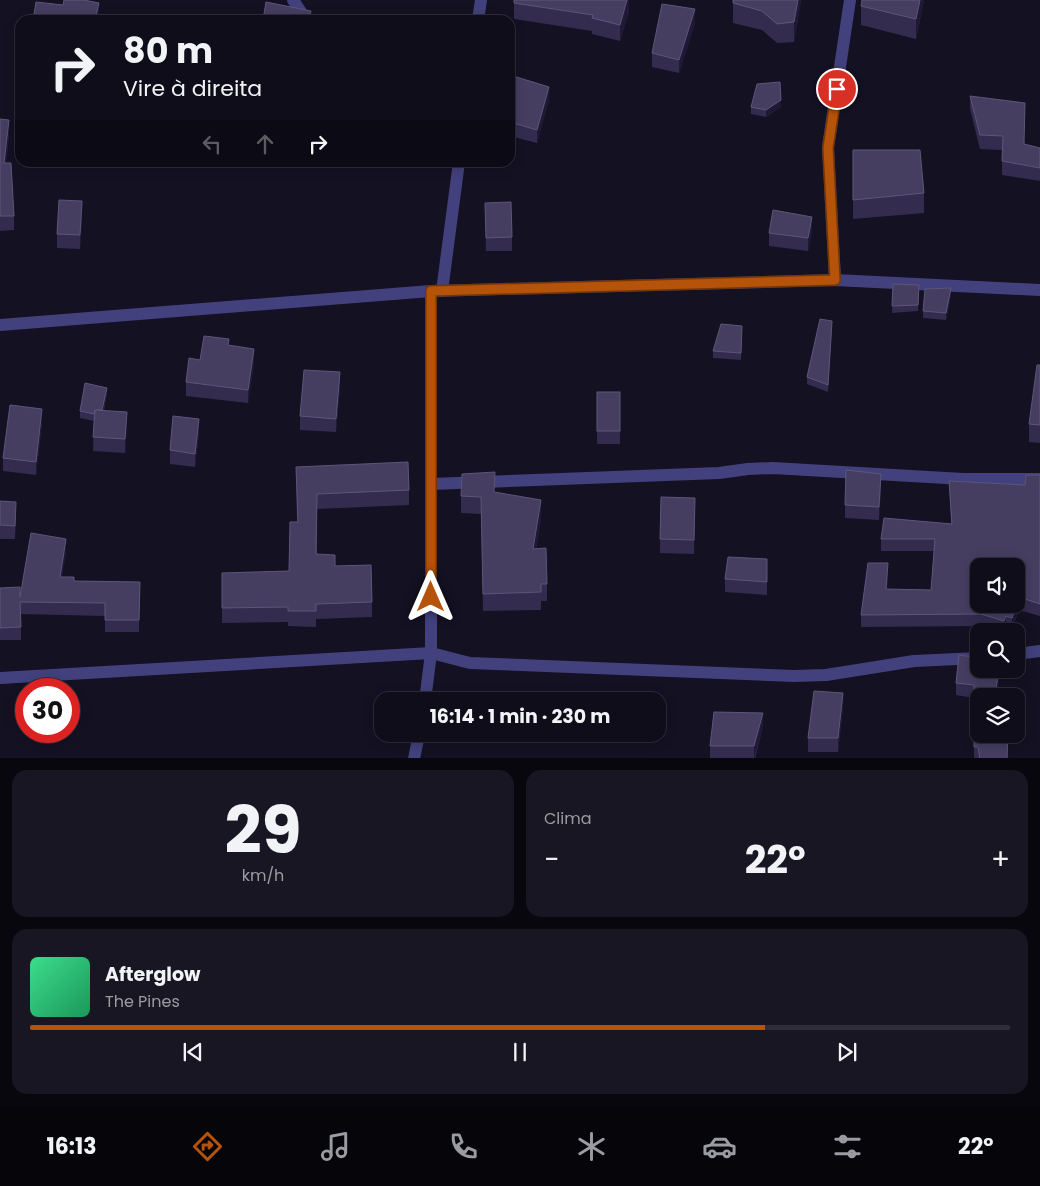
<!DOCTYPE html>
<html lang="pt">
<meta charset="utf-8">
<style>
:root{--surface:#0f0d1a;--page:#181623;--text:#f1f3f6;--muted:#9b9ca2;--line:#2f2d39;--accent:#b45309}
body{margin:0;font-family:Poppins,sans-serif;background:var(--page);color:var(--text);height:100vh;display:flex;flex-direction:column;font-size:19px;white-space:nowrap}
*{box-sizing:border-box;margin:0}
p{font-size:16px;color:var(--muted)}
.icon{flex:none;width:28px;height:28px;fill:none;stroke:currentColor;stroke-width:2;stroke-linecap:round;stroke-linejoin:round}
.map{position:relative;height:758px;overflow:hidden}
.sheet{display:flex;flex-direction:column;gap:12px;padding:12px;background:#08070e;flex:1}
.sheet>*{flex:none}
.hud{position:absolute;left:15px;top:15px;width:500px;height:152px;border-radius:15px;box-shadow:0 2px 12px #0003,0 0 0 1px var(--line);background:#0f0d1a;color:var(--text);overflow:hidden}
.buttons{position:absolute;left:970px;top:558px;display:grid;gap:10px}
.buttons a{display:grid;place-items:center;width:55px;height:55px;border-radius:10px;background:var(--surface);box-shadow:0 2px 12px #0003,0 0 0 1px var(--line);font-size:25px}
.speed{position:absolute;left:15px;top:678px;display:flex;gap:10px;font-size:25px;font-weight:700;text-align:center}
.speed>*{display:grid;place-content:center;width:65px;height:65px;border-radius:50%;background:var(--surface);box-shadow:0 2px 12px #0003,0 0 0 1px var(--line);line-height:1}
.speed .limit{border:8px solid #d22;background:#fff;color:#111}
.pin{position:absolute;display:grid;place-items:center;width:42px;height:42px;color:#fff;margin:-21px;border:2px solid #fff;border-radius:50%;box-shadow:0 1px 5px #0007}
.me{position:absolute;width:55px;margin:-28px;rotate:0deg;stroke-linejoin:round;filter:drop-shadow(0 0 4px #0008)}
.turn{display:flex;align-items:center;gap:18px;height:105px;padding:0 25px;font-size:22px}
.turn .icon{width:65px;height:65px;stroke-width:2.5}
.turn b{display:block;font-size:35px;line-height:42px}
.lanes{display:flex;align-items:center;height:48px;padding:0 25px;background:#0003;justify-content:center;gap:25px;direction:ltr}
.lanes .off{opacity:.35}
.big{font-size:38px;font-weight:700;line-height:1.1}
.sheet .widget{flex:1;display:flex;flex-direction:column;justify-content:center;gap:8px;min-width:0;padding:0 18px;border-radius:15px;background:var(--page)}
.sheet .dial{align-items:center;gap:0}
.dial b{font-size:65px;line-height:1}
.song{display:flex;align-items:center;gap:15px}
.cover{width:60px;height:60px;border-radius:8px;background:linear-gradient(135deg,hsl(150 70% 55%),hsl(150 70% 35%))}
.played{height:5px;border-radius:2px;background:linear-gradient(90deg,var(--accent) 75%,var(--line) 75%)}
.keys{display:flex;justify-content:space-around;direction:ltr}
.heat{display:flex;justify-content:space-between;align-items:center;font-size:28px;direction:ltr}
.sheet .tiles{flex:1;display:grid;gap:12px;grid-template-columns:1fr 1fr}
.widget:last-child{grid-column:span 2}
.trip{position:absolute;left:374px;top:692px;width:292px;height:50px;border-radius:15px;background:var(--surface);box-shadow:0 2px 12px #0003,0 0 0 1px var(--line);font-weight:700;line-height:50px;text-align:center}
.tabs{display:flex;height:80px;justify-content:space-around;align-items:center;background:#06050a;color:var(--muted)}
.tabs .icon{width:35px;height:35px}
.tabs .active{color:var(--accent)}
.tabs b{font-size:22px;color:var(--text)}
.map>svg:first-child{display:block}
</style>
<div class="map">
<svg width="1040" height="759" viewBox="0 0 1040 759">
<rect width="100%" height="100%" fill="#141123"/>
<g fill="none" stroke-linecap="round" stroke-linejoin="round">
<g stroke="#43417d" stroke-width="12">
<polyline points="293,0 301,12"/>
<polyline points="478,20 481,0"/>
<polyline points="835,280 828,147 850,0"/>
<polyline points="442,291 459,162"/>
<polyline points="0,325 431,291 835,280 1040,290"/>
<polyline points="431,484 719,473 748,469 773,468 963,479 1040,479"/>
<polyline points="1016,654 1040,651"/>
<polyline points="0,678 431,653 470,663 794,676 826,675 914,661 979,658"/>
<polyline points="425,701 431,653 431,291"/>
<polyline points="414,759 419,734"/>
</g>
</g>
<g fill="#332c4f">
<polygon points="629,0 629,12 620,41 592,34 592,31 514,19 514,3"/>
<polygon points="801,0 794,42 777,43 762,30 733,23 733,3"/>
<polygon points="862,0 924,0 916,39 861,25 861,6"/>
<polygon points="695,23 679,73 652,67 652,53"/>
<polygon points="510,75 549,100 537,143 510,136"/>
<polygon points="970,96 1024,144 1040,148 1040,181 1002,175 1002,150 980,149 970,109"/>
<polygon points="751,107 781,107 766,117 751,114"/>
<polygon points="0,119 9,134 6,163 14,216 14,230 0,231"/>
<polygon points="853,150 924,193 924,213 853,219"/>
<polygon points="485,203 512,237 512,251 486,251"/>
<polygon points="82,215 80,249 57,248 57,234"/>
<polygon points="812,231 808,251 769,246 769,233"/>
<polygon points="893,284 919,292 918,311 892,313"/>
<polygon points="951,295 946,320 923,318 923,311"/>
<polygon points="832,328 828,392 807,384 807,377"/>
<polygon points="742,333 741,360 713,358 713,351"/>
<polygon points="229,345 254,363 248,403 186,396 186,382 200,360"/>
<polygon points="1040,365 1040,443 1029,442 1029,424"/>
<polygon points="340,386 336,432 300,430 300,416"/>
<rect x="597" y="392" width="23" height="52"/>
<polygon points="107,394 104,411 127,425 125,453 93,451 94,421 80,418 80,411"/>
<polygon points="42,423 36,475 3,471 3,458"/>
<polygon points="199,433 195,467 170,464 170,450"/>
<polygon points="296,467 409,490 409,505 317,509 317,554 335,566 372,602 372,617 316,619 316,627 288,626 288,622 222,623 222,573 289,571 297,522"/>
<polygon points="1040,475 1040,616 1019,610 1012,630 1006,628 1005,631 998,631 981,626 861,627 861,615 888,575 887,589 931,590 934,551 881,551 881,539 951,524 949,481 1025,485"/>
<polygon points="881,488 879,520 845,518 845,505"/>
<polygon points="495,492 541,518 536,549 547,584 547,601 541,601 541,610 483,611 481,514 461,513 461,496"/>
<polygon points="0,501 16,516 15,539 0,539"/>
<polygon points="695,512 694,554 660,553 660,539"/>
<polygon points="66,551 62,577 74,581 140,582 139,632 105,632 105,616 21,614 21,640 0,640 0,588 20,597"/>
<polygon points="767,573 767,595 725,592 725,579"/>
<polygon points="1000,669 997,696 979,696 1008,759 974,759 974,698 956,695 956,683"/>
<polygon points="843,707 838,752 808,752 808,738"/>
<polygon points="763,726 755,759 710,759 710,746"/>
</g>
<g fill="#1f1936">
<polygon points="627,0 629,0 629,12 620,41 620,25"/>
<polygon points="798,0 801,0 794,42 794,22"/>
<polygon points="920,0 924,0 916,39 916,19"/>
<polygon points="99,3 99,15 98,20 95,20"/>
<polygon points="695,9 695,23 679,73 679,60"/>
<polygon points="549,87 549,100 537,143 537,130"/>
<polygon points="781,100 781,107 766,117 766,110"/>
<polygon points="9,120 9,134 4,177 4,163"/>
<polygon points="82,201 82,215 80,249 80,235"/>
<polygon points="812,217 812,231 808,251 808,238"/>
<polygon points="951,288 951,295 946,320 946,313"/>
<polygon points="254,349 254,363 248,403 248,390"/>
<polygon points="340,372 340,386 336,432 336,419"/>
<polygon points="107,388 107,394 101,422 101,415"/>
<polygon points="42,409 42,423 36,475 36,462"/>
<polygon points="127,412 127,425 125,453 125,439"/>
<polygon points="199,419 199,433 195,467 195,454"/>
<polygon points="881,474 881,488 879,520 879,507"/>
<polygon points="541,500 541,518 533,566 533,549"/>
<polygon points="66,539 66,551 60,589 60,577"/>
<polygon points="888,563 888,575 886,602 886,589"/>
<polygon points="1019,597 1019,610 1012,630 1012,618"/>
<polygon points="1006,616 1006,628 1005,631 1004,631 1004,621"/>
<polygon points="999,669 1000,669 1000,673 997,696 995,696"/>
<polygon points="843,693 843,707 838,752 838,738"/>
<polygon points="763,713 763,726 754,759 754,746"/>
</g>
<g fill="#453e61" stroke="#5c567a" fill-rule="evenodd">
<polygon points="64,0 84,0 99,3 95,20 33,20 36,2 63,5"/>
<polygon points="514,0 627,0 620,25 592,18 593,15 514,3"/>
<polygon points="733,0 798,0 794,22 777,24 762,11 733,3"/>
<polygon points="862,0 920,0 916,19 861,6"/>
<polygon points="266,2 311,11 309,20 263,20"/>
<polygon points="662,4 695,9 679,60 652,53"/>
<polygon points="510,75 549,87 537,130 510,122"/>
<polygon points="780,82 781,100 766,110 751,107 757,84"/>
<polygon points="970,96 1025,103 1024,144 1040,148 1040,168 1002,161 1003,136 980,135"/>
<polygon points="0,119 9,120 4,163 11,163 14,216 0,216"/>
<polygon points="853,150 920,150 924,193 853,200"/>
<polygon points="59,200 82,201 80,235 57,234"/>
<polygon points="511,202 512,237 486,238 485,203"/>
<polygon points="773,210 812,217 808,238 769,233"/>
<polygon points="893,284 919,285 918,305 892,306"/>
<polygon points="951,288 946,313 923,311 925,289"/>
<polygon points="820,319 832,321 828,385 807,377"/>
<polygon points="721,324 742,326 741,353 713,351"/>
<polygon points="204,336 229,339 228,345 254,349 248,390 186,382 189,358 200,360"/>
<polygon points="1037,365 1040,365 1040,425 1029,424"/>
<polygon points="304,370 340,372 336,419 300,416"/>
<polygon points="85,383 107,388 102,410 95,410 94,414 80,411"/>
<rect x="597" y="392" width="23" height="39"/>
<polygon points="10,405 42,409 36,462 3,458"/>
<polygon points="95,410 127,412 125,439 93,437"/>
<polygon points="173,416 199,419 195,454 170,450"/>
<polygon points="408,462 409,490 317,494 316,554 335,555 335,566 371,565 372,602 316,604 316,611 288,611 288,607 222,608 222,573 289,571 290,522 298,522 296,467"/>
<polygon points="846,470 881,474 879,507 845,505"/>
<polygon points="495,472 494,492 541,500 533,549 546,548 547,584 541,584 541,592 483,594 481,497 461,496 462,474"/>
<path d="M1026 475H1040V604L1019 597 1012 618 1006 616 1004 621 981 614 861 615 868 563H888L886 589 931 590 935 539H881L884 518 952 524 949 481 1025 485ZM979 566H1016V604H979Z"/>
<polygon points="661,497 695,498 694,540 660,539"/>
<polygon points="0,501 16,502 15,526 0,525"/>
<polygon points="31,533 66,539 60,577 74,577 74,581 140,582 139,620 105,620 105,603 20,602 21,627 0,628 0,588 20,587 20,597"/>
<polygon points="728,557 767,559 767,582 725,579"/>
<polygon points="959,655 979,658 979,669 999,669 995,696 979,696 979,734 1008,734 1007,759 980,759 978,747 974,747 974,685 956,683"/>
<polygon points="814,691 843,693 838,738 808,738"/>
<polygon points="714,712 763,713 754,746 710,746"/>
</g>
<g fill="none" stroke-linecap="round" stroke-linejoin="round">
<defs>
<polyline id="route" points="431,597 431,291 835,280 828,148 837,89"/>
</defs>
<use href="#route" stroke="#753606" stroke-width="12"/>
<use href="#route" stroke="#b45309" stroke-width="9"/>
</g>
</svg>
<div class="buttons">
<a><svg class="icon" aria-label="sound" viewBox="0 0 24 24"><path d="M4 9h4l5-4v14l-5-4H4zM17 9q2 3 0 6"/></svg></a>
<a><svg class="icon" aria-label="search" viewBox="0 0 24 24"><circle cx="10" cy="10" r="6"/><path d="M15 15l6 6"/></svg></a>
<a><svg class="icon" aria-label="layers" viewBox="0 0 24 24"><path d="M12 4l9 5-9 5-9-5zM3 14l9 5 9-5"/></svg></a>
</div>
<div class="speed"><div class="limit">30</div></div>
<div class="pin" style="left:837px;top:89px;background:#d93025"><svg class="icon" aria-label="arrive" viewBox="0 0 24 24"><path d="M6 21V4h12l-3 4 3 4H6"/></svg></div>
<svg class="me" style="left:431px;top:597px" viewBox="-20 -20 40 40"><path d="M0-17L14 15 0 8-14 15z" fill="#b45309" stroke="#fff" stroke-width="4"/></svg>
<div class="trip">16:14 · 1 min · 230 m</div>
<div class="hud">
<div class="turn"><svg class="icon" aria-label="right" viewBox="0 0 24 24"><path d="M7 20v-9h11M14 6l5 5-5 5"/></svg><div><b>80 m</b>Vire à direita</div></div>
<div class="lanes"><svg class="icon off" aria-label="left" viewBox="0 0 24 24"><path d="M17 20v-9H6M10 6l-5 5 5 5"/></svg><svg class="icon off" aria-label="ahead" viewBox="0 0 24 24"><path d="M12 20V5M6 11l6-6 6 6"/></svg><svg class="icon" aria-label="right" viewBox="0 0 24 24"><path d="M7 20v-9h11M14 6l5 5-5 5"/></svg></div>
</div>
</div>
<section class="sheet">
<div class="tiles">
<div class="widget dial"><b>29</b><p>km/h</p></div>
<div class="widget"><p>Clima</p>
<div class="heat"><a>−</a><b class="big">22°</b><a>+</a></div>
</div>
<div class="widget">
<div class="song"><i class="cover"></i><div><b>Afterglow</b><p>The Pines</p></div></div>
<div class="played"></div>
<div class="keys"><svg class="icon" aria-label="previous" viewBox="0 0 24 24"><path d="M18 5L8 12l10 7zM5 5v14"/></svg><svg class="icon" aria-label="pause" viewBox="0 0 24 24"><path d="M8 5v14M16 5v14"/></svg><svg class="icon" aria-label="next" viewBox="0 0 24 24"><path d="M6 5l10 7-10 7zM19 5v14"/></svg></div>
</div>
</div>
</section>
<nav class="tabs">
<b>16:13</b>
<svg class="icon active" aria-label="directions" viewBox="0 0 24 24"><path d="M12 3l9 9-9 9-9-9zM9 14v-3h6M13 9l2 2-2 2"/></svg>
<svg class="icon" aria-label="music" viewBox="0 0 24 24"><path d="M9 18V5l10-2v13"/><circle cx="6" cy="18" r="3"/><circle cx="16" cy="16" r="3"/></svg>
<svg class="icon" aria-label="phone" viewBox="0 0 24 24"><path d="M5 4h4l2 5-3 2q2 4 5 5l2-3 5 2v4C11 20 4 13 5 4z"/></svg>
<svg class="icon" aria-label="climate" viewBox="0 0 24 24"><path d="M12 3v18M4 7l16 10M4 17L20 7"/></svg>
<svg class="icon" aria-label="car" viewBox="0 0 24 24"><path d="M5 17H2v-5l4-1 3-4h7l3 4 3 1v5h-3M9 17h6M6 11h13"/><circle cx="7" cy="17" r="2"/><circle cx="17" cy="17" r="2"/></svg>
<svg class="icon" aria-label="filters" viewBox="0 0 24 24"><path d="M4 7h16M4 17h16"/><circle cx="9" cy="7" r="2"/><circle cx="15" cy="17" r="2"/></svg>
<b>22°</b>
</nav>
